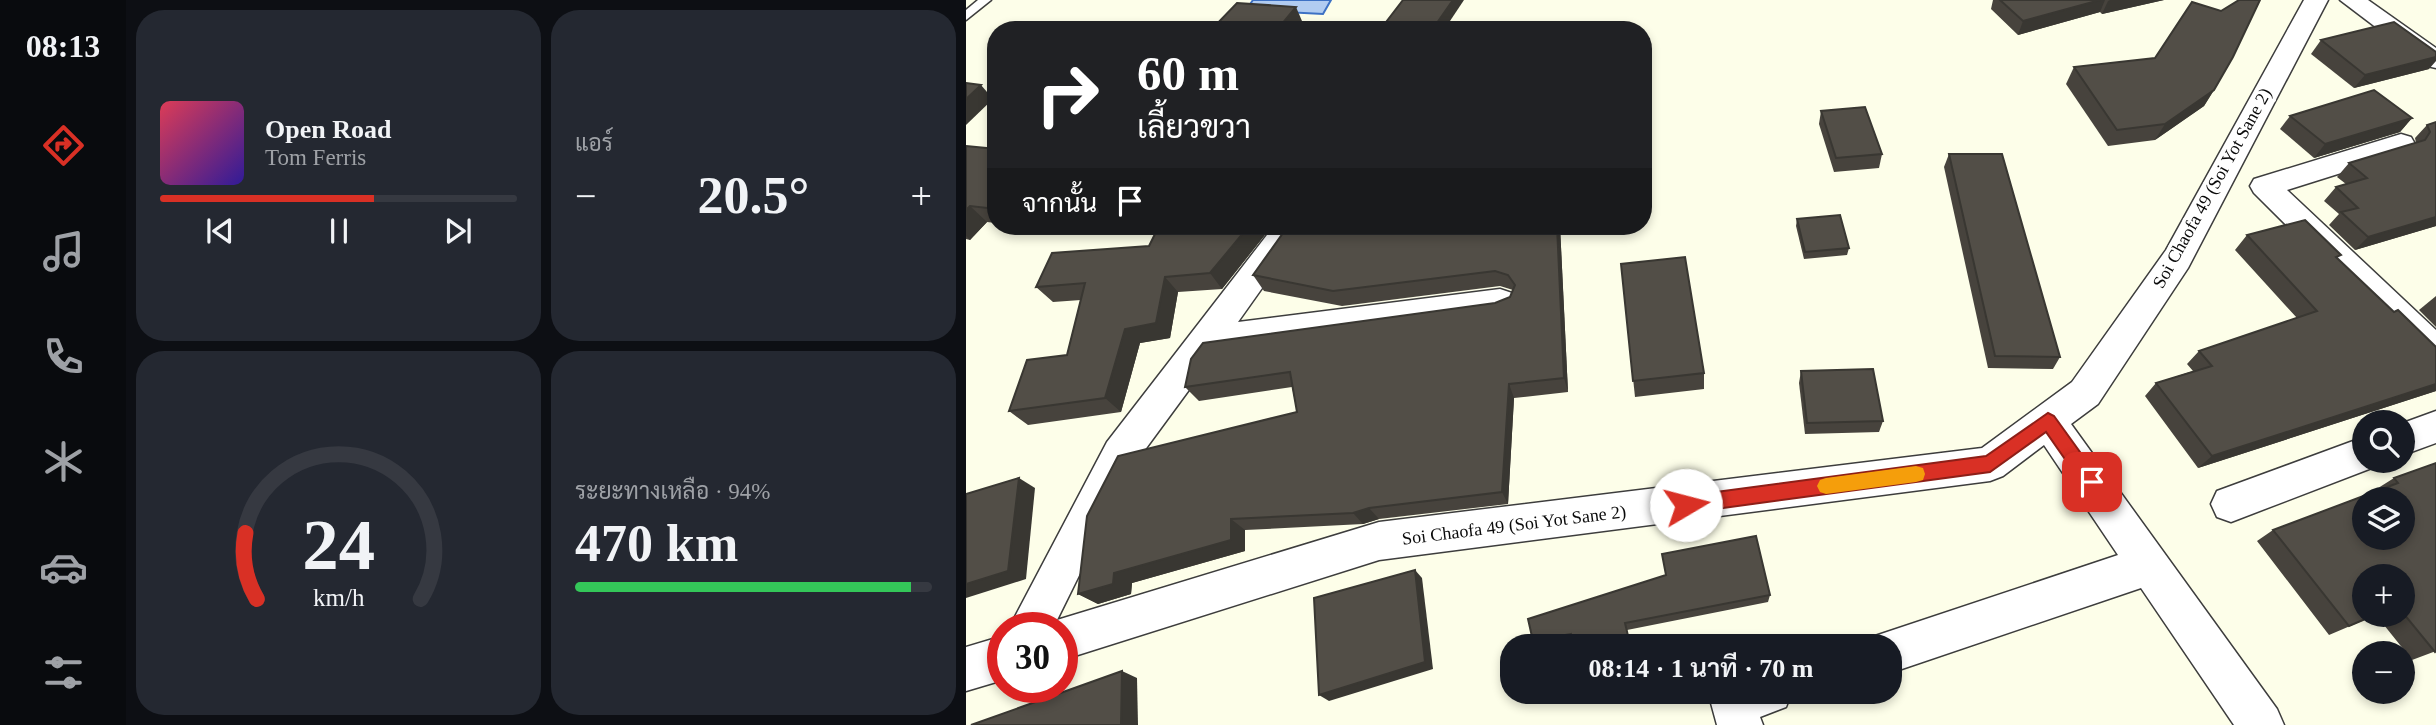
<!DOCTYPE html>
<html lang="th">
<meta charset="utf-8">
<style>
:root{--surface:#171b24;--page:#242831;--text:#f1f3f6;--muted:#9ea1a6;--line:#363941;--accent:#d93025}
body{margin:0;font-family:"Times New Roman",Sarabun,serif;background:var(--page);color:var(--text);height:100vh;display:flex;flex-direction:column;font-size:26px;white-space:nowrap}
*{box-sizing:border-box;margin:0}
p{font-size:23px;color:var(--muted)}
.icon{flex:none;width:38px;height:38px;fill:none;stroke:currentColor;stroke-width:2;stroke-linecap:round;stroke-linejoin:round}
.map{position:relative;flex:1;overflow:hidden}
.side{display:flex;flex-direction:column;gap:10px;padding:10px;background:#0d0f14;width:840px}
.side>*{flex:none}
.hud{position:absolute;left:21px;top:21px;width:665px;height:214px;border-radius:28px;box-shadow:0 4px 10px #0003;background:#202124;color:#fff;overflow:hidden}
.buttons{position:absolute;left:1386px;top:410px;display:grid;gap:14px}
.buttons a{display:grid;place-items:center;width:63px;height:63px;border-radius:50%;background:var(--surface);box-shadow:0 4px 10px #0003;font-size:35px}
.speed{position:absolute;left:21px;top:612px;display:flex;gap:14px;font-size:35px;font-weight:700;text-align:center}
.speed>*{display:grid;place-content:center;width:91px;height:91px;border-radius:50%;background:var(--surface);box-shadow:0 4px 10px #0003;line-height:1}
.speed .limit{border:10px solid #d22;background:#fff;color:#111}
.pin{position:absolute;display:grid;place-items:center;width:60px;height:60px;color:#fff;margin:-30px;border-radius:14px;box-shadow:0 4px 10px #0006}
.me{position:absolute;width:77px;margin:-38px;rotate:82deg;stroke-linejoin:round;filter:drop-shadow(0 0 5px #0008)}
.turn{display:flex;align-items:center;gap:24px;height:147px;padding:0 35px;font-size:32px}
.turn .icon{width:91px;height:91px;stroke-width:2.5}
.turn b{display:block;font-size:49px;line-height:60px}
.then{display:flex;align-items:center;height:66px;padding:0 35px;background:#0003;gap:14px;font-size:26px}
.big{font-size:52px;font-weight:600;line-height:1.1}
.side .tile{flex:1;display:flex;flex-direction:column;justify-content:center;gap:10px;min-width:0;padding:0 24px;border-radius:28px;background:var(--page)}
.side .dial{align-items:center;gap:0}
.dial svg{height:182px;overflow:visible;fill:none;stroke:var(--line);stroke-width:7;stroke-linecap:round;text-anchor:middle}
.dial text{fill:var(--text);stroke:none}
.song{display:flex;align-items:center;gap:21px}
.cover{width:84px;height:84px;border-radius:10px;background:linear-gradient(135deg,hsl(350 70% 55%),hsl(250 70% 35%))}
.played{height:7px;border-radius:4px;background:linear-gradient(90deg,var(--accent) 60%,var(--line) 60%)}
.keys{display:flex;justify-content:space-around;direction:ltr}
.heat{display:flex;justify-content:space-between;align-items:center;font-size:38px;direction:ltr}
.charge{height:10px;border-radius:5px;background:linear-gradient(90deg,#34c759 94%,var(--line) 0)}
.side .tiles{flex:1;display:grid;gap:10px;grid-template-columns:repeat(2,1fr)}
.trip{position:absolute;left:534px;top:634px;width:402px;height:70px;border-radius:28px;background:var(--surface);box-shadow:0 4px 10px #0003;font-weight:600;line-height:70px;text-align:center}
main{display:flex;flex:1;min-height:0}
.tabs{display:flex;flex-direction:column;width:126px;justify-content:space-around;align-items:center;background:#090b0e;color:var(--muted)}
.tabs .icon{width:49px;height:49px}
.tabs .current{color:var(--accent)}
.tabs b{font-size:32px;color:var(--text)}
.map>svg:first-child{display:block}
</style>
<main>
<nav class="tabs">
<b>08:13</b>
<svg class="icon current" aria-label="directions" viewBox="0 0 24 24"><path d="M12 3l9 9-9 9-9-9zM9 14v-3h6M13 9l2 2-2 2"/></svg>
<svg class="icon" aria-label="music" viewBox="0 0 24 24"><path d="M9 18V5l10-2v13"/><circle cx="6" cy="18" r="3"/><circle cx="16" cy="16" r="3"/></svg>
<svg class="icon" aria-label="phone" viewBox="0 0 24 24"><path d="M5 4h4l2 5-3 2q2 4 5 5l2-3 5 2v4C11 20 4 13 5 4z"/></svg>
<svg class="icon" aria-label="climate" viewBox="0 0 24 24"><path d="M12 3v18M4 7l16 10M4 17L20 7"/></svg>
<svg class="icon" aria-label="car" viewBox="0 0 24 24"><path d="M5 17H2v-5l4-1 3-4h7l3 4 3 1v5h-3M9 17h6M6 11h13"/><circle cx="7" cy="17" r="2"/><circle cx="17" cy="17" r="2"/></svg>
<svg class="icon" aria-label="filters" viewBox="0 0 24 24"><path d="M4 7h16M4 17h16"/><circle cx="9" cy="7" r="2"/><circle cx="15" cy="17" r="2"/></svg>
</nav>
<section class="side">
<div class="tiles">
<div class="tile">
<div class="song"><i class="cover"></i><div><b>Open Road</b><p>Tom Ferris</p></div></div>
<div class="played"></div>
<div class="keys"><svg class="icon" aria-label="previous" viewBox="0 0 24 24"><path d="M18 5L8 12l10 7zM5 5v14"/></svg><svg class="icon" aria-label="pause" viewBox="0 0 24 24"><path d="M8 5v14M16 5v14"/></svg><svg class="icon" aria-label="next" viewBox="0 0 24 24"><path d="M6 5l10 7-10 7zM19 5v14"/></svg></div>
</div>
<div class="tile"><p>แอร์</p>
<div class="heat"><a>−</a><b class="big">20.5°</b><a>+</a></div>
</div>
<div class="tile dial"><svg viewBox="0 0 100 80">
<path d="M14 69A42 42 0 1 1 86 69"/>
<path d="M14 69A42 42 0 0 1 9 40" stroke="#d93025"/>
<text x="50" y="56" font-size="32" font-weight="700">24</text>
<text x="50" y="72" font-size="11">km/h</text>
</svg></div>
<div class="tile"><p>ระยะทางเหลือ · 94%</p><b class="big">470 km</b><div class="charge"></div></div>
</div>
</section>
<div class="map">
<svg width="1470" height="725" viewBox="0 0 1470 725">
<rect width="100%" height="100%" fill="#fdfee9"/>
<polygon fill="#b1ccf1" stroke="#3d71c4" stroke-width="2" points="287,0 365,0 357,14 280,10"/>
<g fill="none" stroke-linecap="round" stroke-linejoin="round">
<defs>
<polygon id="service" points="12,0 25,0 0,20 0,10"/>
<g id="minor">
<polygon points="1338,0 1362,0 1222,268 1132,404 1105,424 1311,709 1318,725 1268,725 1175,588 924,673 924,646 904,646 909,636 1152,555 1078,445 1037,476 1024,481 413,560 96,660 96,628 43,628 141,442 308,226 340,226 272,322 534,289 546,293 551,302 546,311 534,315 250,353 167,466 91,620 413,522 1016,448 1106,382 1200,250"/>
<polygon points="1374,0 1402,0 1470,48 1470,68 1461,66"/>
<polygon points="1435,134 1445,137 1449,144 1445,151 1321,190 1470,330 1470,366 1458,362 1288,193 1284,186 1288,179"/>
<polygon points="1470,411 1470,443 1437,455 1437,423"/>
<polygon points="1398,437 1398,460 1414,460 1411,466 1265,522 1251,517 1245,504 1251,491"/>
<polygon points="37,636 37,680 0,691 0,647"/>
<polygon points="750,691 826,691 820,707 794,717 797,725 751,725 745,703"/>
</g>
</defs>
<use href="#service" stroke="#3d3d3d" stroke-width="3"/>
<use href="#minor" stroke="#3d3d3d" stroke-width="3"/>
<use href="#service" fill="#fff" fill-rule="evenodd"/>
<use href="#minor" fill="#fff" fill-rule="evenodd"/>
</g>
<g fill="#47433d" fill-rule="evenodd">
<polygon points="1027,0 1198,0 1136,14 1134,12 1052,35 1025,9"/>
<polygon points="1355,40 1463,69 1388,88 1345,54"/>
<polygon points="1108,67 1248,90 1238,106 1189,140 1142,146 1100,84"/>
<polygon points="855,111 916,154 913,168 868,172 853,124"/>
<polygon points="1324,116 1446,118 1434,132 1348,158 1314,129"/>
<polygon points="1470,122 1470,226 1389,250 1363,225 1373,214 1358,201 1370,187 1380,184 1371,177 1383,163 1450,143 1449,138 1461,125"/>
<polygon points="0,146 30,149 30,223 21,222 4,240 0,239"/>
<polygon points="983,154 1094,357 1087,369 1022,368 978,167"/>
<polygon points="831,219 883,248 881,255 838,259 830,226"/>
<polygon points="55,226 90,226 87,229"/>
<polygon points="306,226 256,289 212,292 204,338 174,343 155,412 62,425 43,411 101,355 115,300 87,302 70,287 183,246"/>
<polygon points="594,226 602,392 548,398 542,504 413,519 397,524 279,530 279,551 166,583 165,594 132,604 112,594 331,412 326,387 233,401 219,387 529,303 544,297 547,290 534,286 376,306 298,291 287,275"/>
<polygon points="1281,235 1372,259 1428,312 1470,347 1470,391 1232,468 1179,396 1190,383 1227,371 1221,364 1233,351 1331,318 1269,250"/>
<polygon points="655,264 738,373 738,389 669,397"/>
<polygon points="1470,296 1470,327 1453,310"/>
<polygon points="835,371 917,421 913,432 839,434 833,383"/>
<path d="M1470 463V651L1446 660 1410 615 1363 635 1291 541 1307 530 1410 491 1409 490 1428 478ZM1437 576V614H1398Z"/>
<polygon points="804,595 802,602 661,630 665,646 607,646 606,640 579,646 570,646 567,641"/>
</g>
<g fill="#393732">
<polygon points="487,0 498,0 478,30 466,30"/>
<polygon points="1134,0 1139,0 1134,12 1052,35 1057,21"/>
<polygon points="1144,0 1198,0 1136,14 1142,1"/>
<polygon points="330,7 336,21 329,30 311,30"/>
<polygon points="1470,57 1470,61 1463,69 1388,88 1399,75"/>
<polygon points="15,85 27,99 0,125 0,99"/>
<polygon points="1248,90 1238,106 1189,140 1199,124"/>
<polygon points="1446,118 1434,132 1348,158 1359,144"/>
<polygon points="4,206 21,222 4,240 0,236 0,210"/>
<polygon points="1470,217 1470,226 1389,250 1402,237"/>
<polygon points="283,226 306,226 256,289 244,273"/>
<polygon points="591,226 594,226 602,392 598,378"/>
<polygon points="199,277 212,292 204,338 174,343 155,412 139,398 159,329"/>
<polygon points="543,384 548,398 542,504 536,492"/>
<polygon points="1470,384 1470,391 1232,468 1246,456"/>
<polygon points="53,478 69,488 60,579 0,598 0,584"/>
<polygon points="403,508 413,519 397,524 387,513"/>
<polygon points="265,519 279,530 279,551 166,583 165,594 132,604 112,594 148,573"/>
<polygon points="449,570 456,578 467,669 363,701 353,695"/>
<polygon points="663,640 665,646 647,646"/>
<polygon points="156,671 171,678 172,725 155,725"/>
</g>
<g fill="#524e47" stroke="#393732" stroke-width="2" fill-rule="evenodd">
<polygon points="437,0 487,0 466,30 414,30"/>
<polygon points="1034,0 1134,0 1057,21"/>
<polygon points="1273,0 1294,0 1267,57 1248,90 1199,124 1151,130 1108,67 1189,58 1226,2 1255,11"/>
<polygon points="271,3 330,7 311,30 245,30"/>
<polygon points="1428,22 1470,52 1470,57 1399,75 1355,40"/>
<polygon points="0,83 15,85 0,99"/>
<polygon points="1408,90 1446,118 1359,144 1324,116"/>
<polygon points="899,107 916,154 870,158 855,111"/>
<polygon points="1470,122 1470,217 1402,237 1375,212 1392,208 1370,187 1401,178 1383,163 1459,140 1464,132 1461,125"/>
<polygon points="0,146 30,149 30,209 4,206 0,210"/>
<polygon points="983,154 1036,154 1094,357 1029,356"/>
<polygon points="874,215 883,248 839,252 831,219"/>
<polygon points="1339,220 1375,255 1370,257 1428,312 1432,310 1470,347 1470,384 1246,456 1190,383 1246,366 1233,351 1351,311 1281,235"/>
<polygon points="193,226 283,226 244,273 199,277 190,323 159,329 139,398 43,411 61,360 101,355 119,283 70,287 86,253 183,246"/>
<polygon points="322,226 591,226 598,378 543,384 536,492 403,508 387,513 265,519 265,540 148,573 147,584 112,594 121,516 152,456 331,412 324,372 219,387 225,359 237,343 529,303 544,297 549,285 542,275 529,271 367,291 287,275"/>
<polygon points="719,257 738,373 667,381 655,264"/>
<polygon points="907,369 917,421 841,423 835,371"/>
<path d="M1470 463V651L1469 652 1437 613V576H1398V614H1411L1383 626 1307 530 1432 483 1428 478ZM1398 499H1437V537H1398Z"/>
<polygon points="53,478 42,571 0,584 0,494"/>
<polygon points="790,536 804,595 659,623 663,640 647,646 607,646 605,634 567,641 562,619 700,575 696,554"/>
<polygon points="449,570 459,662 353,695 348,598"/>
<polygon points="156,671 155,725 5,725"/>
</g>
<polygon fill="#d93025" stroke="#8d1f18" stroke-width="2" points="1082,413 1088,416 1132,477 1134,482 1132,488 1126,490 1119,488 1080,432 1024,472 720,513 714,510 711,505 714,499 720,496 1020,456"/>
<polygon fill="#f59e0b" points="950,466 957,468 959,474 957,480 950,482 860,494 854,492 851,486 854,480 860,478"/>
<g text-anchor="middle" dominant-baseline="central" stroke-width="7" stroke-linejoin="round" paint-order="stroke">
<g font-size="18" fill="#0a0a0a" stroke="#fff">
<text transform="translate(1246 188) rotate(-61)">Soi Chaofa 49 (Soi Yot Sane 2)</text>
<text transform="translate(548 525) rotate(-7)">Soi Chaofa 49 (Soi Yot Sane 2)</text>
</g>
</g>
</svg>
<div class="buttons">
<a><svg class="icon" aria-label="search" viewBox="0 0 24 24"><circle cx="10" cy="10" r="6"/><path d="M15 15l6 6"/></svg></a>
<a><svg class="icon" aria-label="layers" viewBox="0 0 24 24"><path d="M12 4l9 5-9 5-9-5zM3 14l9 5 9-5"/></svg></a>
<a>+</a>
<a>−</a>
</div>
<div class="speed"><div class="limit">30</div></div>
<div class="pin" style="left:1126px;top:482px;background:#d93025"><svg class="icon" aria-label="arrive" viewBox="0 0 24 24"><path d="M6 21V4h12l-3 4 3 4H6"/></svg></div>
<svg class="me" style="left:720px;top:505px" viewBox="-20 -20 40 40"><circle r="19" fill="#fff"/><path d="M0-13L10 11 0 6-10 11z" fill="#d93025"/></svg>
<div class="trip">08:14 · 1 นาที · 70 m</div>
<div class="hud">
<div class="turn"><svg class="icon" aria-label="right" viewBox="0 0 24 24"><path d="M7 20v-9h11M14 6l5 5-5 5"/></svg><div><b>60 m</b>เลี้ยวขวา</div></div>
<div class="then">จากนั้น<svg class="icon" aria-label="arrive" viewBox="0 0 24 24"><path d="M6 21V4h12l-3 4 3 4H6"/></svg></div>
</div>
</div>
</main>
